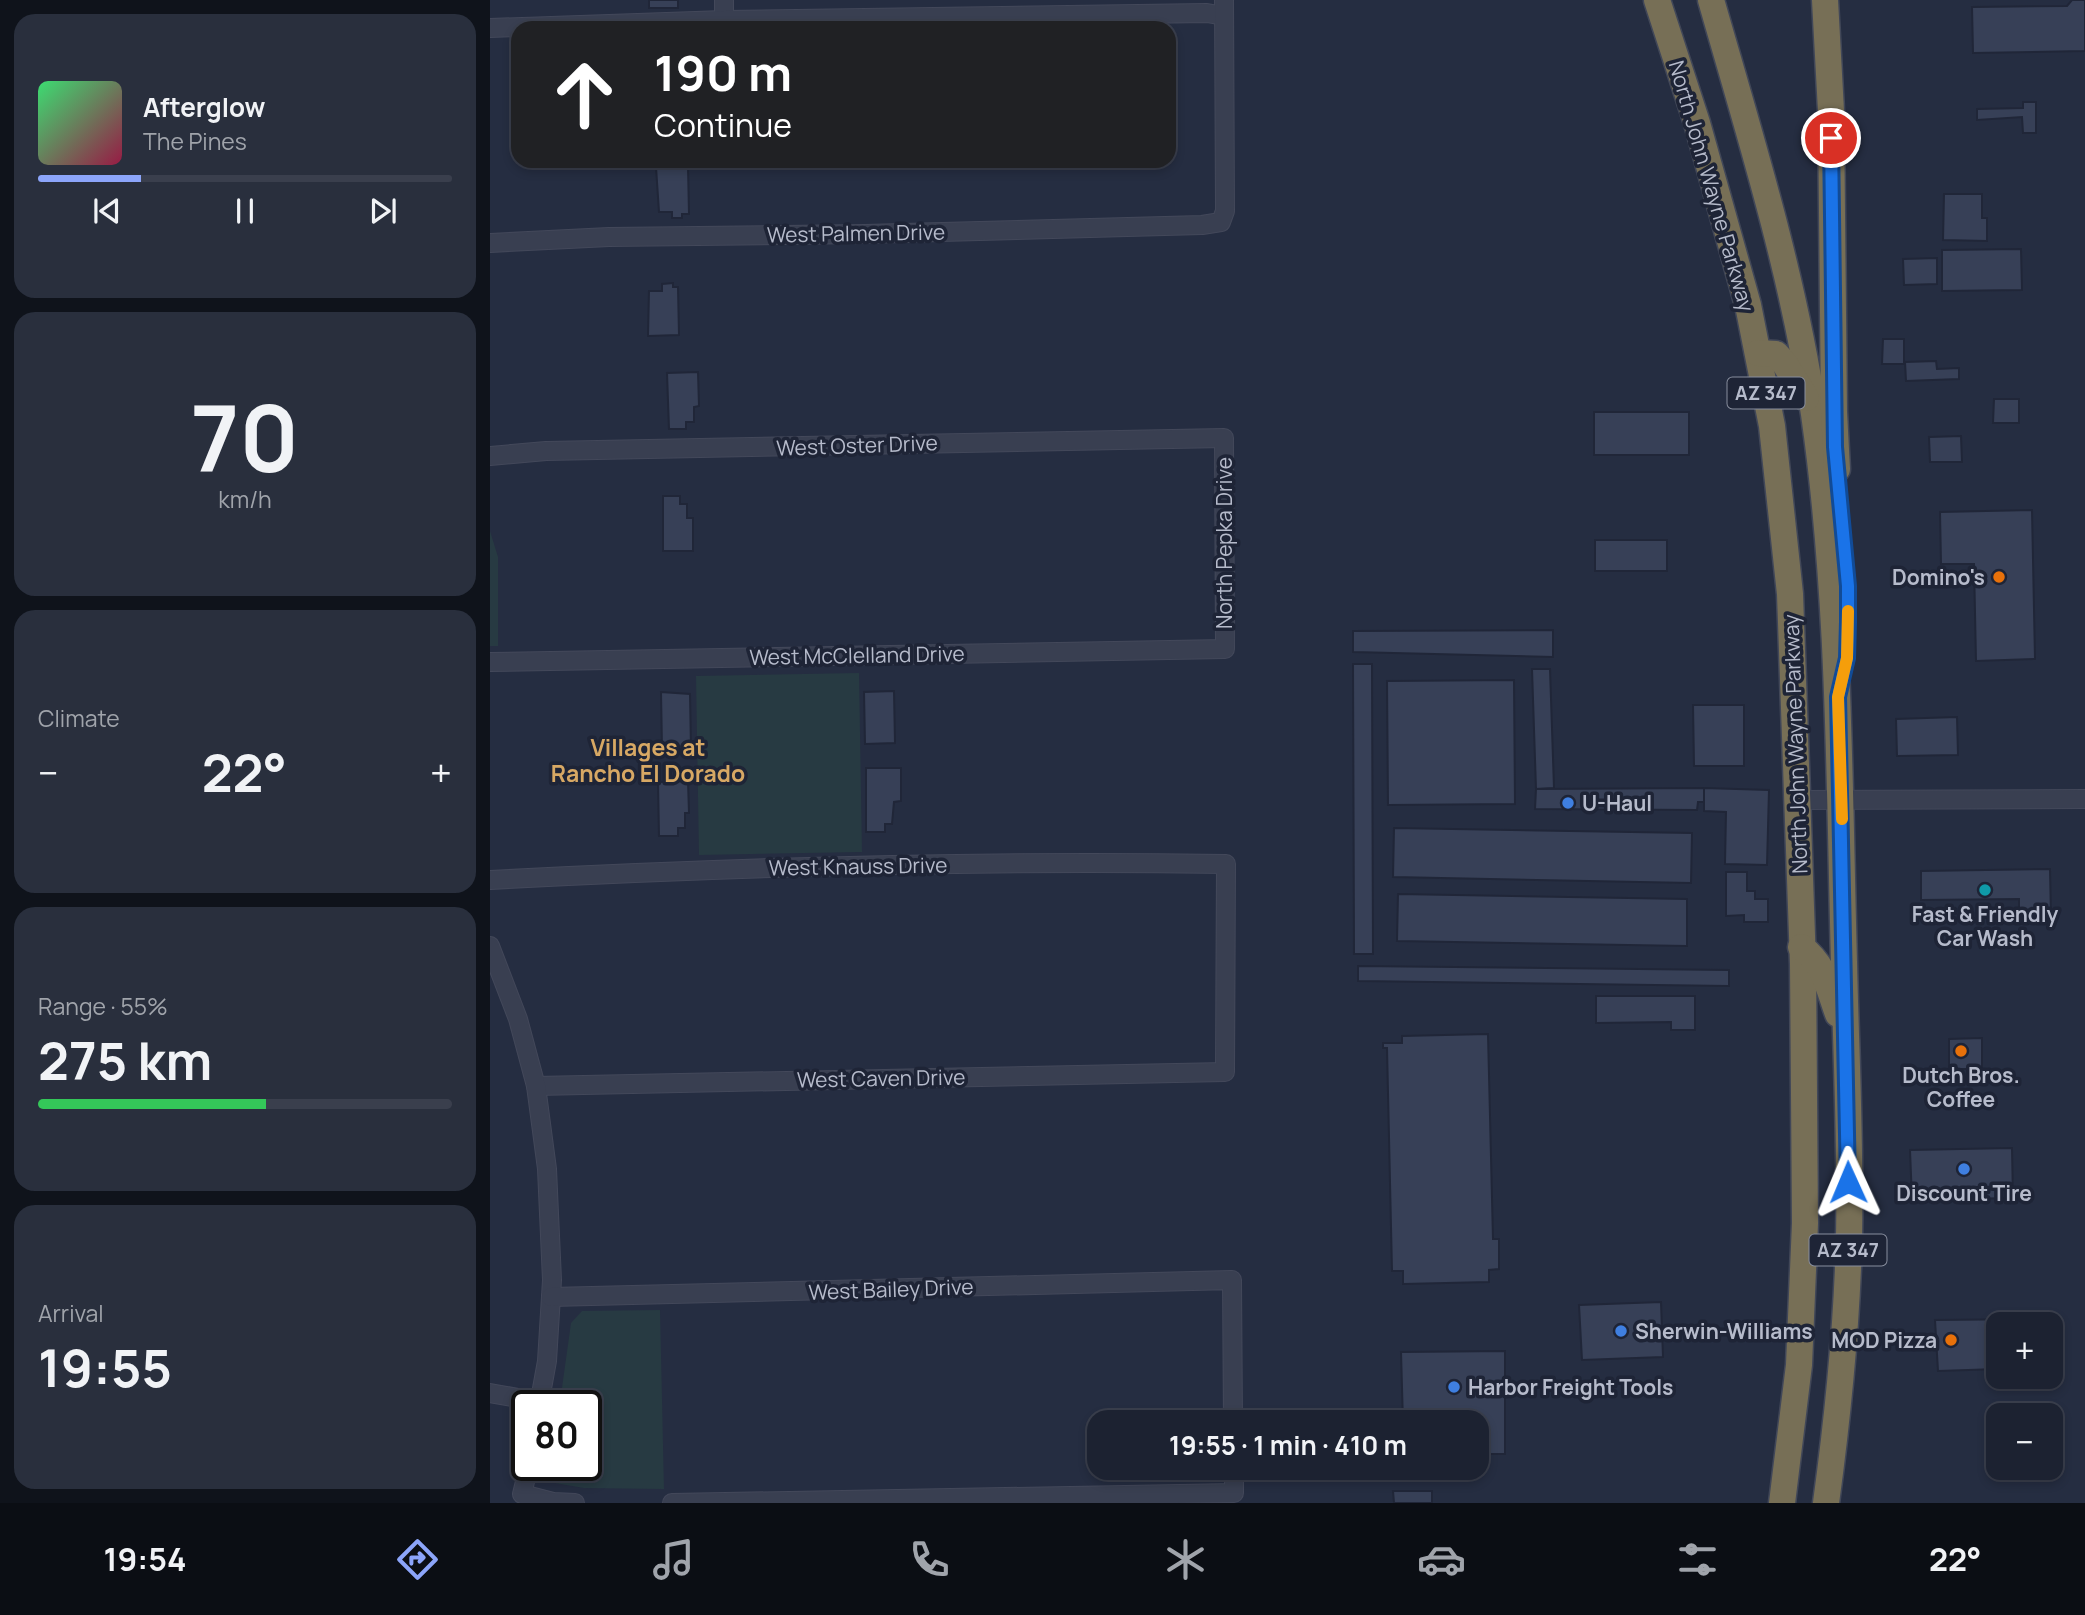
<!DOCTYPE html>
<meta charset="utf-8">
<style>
:root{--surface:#1c2231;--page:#292f3d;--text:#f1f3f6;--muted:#a0a4ab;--line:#3a3f4d;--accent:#8ca5fa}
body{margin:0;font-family:Manrope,sans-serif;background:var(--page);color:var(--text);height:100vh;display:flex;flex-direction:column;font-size:26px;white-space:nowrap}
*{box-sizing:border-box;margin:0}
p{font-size:23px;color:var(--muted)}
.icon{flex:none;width:38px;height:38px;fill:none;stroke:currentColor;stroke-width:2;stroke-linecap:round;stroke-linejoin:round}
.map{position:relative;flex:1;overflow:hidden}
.details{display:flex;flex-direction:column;gap:14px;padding:14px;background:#0f131b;width:490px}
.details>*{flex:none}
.guide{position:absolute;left:21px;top:21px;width:665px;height:147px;border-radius:21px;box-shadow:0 4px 10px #0003,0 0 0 2px var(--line);background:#202124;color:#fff;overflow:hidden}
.fabs{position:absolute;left:1496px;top:1312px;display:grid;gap:14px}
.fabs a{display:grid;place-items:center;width:77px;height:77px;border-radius:14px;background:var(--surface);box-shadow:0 4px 10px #0003,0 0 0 2px var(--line);font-size:35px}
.speed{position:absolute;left:21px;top:1390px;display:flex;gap:14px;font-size:35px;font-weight:700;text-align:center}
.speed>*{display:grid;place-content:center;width:91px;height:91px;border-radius:50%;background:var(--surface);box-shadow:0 4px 10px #0003,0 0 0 2px var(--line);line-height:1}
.speed .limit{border:4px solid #111;border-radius:10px;background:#fff;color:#111}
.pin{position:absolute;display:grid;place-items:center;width:60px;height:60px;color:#fff;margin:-30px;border:4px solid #fff;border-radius:50%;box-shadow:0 2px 7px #0007}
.me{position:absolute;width:77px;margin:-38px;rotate:359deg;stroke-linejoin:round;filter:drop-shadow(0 0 5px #0008)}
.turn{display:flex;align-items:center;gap:24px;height:147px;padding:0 28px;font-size:32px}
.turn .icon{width:91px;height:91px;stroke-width:2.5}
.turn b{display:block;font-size:49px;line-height:60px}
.big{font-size:52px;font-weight:700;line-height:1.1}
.details .card{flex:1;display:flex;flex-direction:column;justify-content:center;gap:10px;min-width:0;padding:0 24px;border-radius:21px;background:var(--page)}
.details .dial{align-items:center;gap:0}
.dial b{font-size:91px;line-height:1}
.song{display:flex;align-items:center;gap:21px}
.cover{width:84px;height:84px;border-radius:10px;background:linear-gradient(135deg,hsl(140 70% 55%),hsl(340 70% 35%))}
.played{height:7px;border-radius:4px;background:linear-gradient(90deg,var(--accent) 25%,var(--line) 25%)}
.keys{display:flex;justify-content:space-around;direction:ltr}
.heat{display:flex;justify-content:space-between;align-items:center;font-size:38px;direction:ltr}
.charge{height:10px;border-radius:5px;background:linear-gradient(90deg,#34c759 55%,var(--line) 0)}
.trip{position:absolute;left:597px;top:1410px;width:402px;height:70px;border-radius:21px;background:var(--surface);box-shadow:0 4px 10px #0003,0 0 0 2px var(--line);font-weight:700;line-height:70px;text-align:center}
.dock{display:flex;height:112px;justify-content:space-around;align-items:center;background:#0b0e14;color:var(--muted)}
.dock .icon{width:49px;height:49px}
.dock .active{color:var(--accent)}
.dock b{font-size:32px;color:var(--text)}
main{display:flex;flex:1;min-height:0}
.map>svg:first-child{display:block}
</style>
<main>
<section class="details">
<div class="card">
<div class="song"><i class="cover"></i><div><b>Afterglow</b><p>The Pines</p></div></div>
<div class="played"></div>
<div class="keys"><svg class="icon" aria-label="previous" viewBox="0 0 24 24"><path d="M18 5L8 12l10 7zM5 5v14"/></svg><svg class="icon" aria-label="pause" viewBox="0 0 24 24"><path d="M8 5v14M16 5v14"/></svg><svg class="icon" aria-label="next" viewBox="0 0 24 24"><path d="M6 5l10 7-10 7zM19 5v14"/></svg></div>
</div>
<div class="card dial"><b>70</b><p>km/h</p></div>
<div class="card"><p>Climate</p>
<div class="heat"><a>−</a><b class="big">22°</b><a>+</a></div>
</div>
<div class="card"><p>Range · 55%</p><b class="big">275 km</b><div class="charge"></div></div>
<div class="card"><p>Arrival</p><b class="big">19:55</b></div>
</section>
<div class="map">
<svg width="1595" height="1503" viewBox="0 0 1595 1503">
<rect width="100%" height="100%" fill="#252d41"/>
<g fill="#273a42">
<polygon points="0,531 8,557 8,646 0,646"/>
<polygon points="369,673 372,852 209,855 206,676"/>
<polygon points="170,1310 174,1489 94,1488 65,1483 57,1470 59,1465 96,1465 96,1405 71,1405 70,1402 81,1323 92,1311"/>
</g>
<g fill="#374057" stroke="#202638" stroke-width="2">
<rect x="159" y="0" width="29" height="8"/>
<polygon points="1582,0 1595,0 1595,51 1483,53 1482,7 1577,6"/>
<polygon points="1533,102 1546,102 1546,133 1533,133 1532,117 1487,120 1487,109 1533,108"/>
<polygon points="198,166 199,214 192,214 192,218 182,218 182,212 169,212 166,167"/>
<polygon points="1454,194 1492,194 1492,218 1497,218 1497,241 1453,240"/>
<polygon points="1531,249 1532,290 1452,291 1452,250"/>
<polygon points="1447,258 1447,284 1414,285 1413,259"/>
<polygon points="183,283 183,287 188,287 189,335 158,336 159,291 172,291 172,284"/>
<polygon points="1393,339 1414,339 1414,364 1392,364"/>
<polygon points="1446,361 1447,369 1469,368 1469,379 1416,381 1415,362"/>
<polygon points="208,372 209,406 204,407 204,422 196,422 196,429 179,429 177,373"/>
<polygon points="1504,399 1529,399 1529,423 1503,423"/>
<rect x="1104" y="412" width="95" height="43"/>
<polygon points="1471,436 1472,462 1440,462 1439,437"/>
<polygon points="173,496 190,496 190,504 197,504 197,518 203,518 203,551 173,551"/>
<polygon points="1542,510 1545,659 1486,661 1484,564 1451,564 1450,512"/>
<rect x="1105" y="540" width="72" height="31"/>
<polygon points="1063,630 1063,657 863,652 863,631"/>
<polygon points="863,664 882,664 883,954 864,954"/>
<polygon points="1042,669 1060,669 1064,788 1046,789"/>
<polygon points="1024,680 1025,804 898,805 897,681"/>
<polygon points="404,691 405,743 375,744 374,692"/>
<polygon points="171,692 200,694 201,749 172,749"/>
<polygon points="1203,705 1254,705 1254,766 1204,766"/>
<polygon points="1467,717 1468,755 1407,756 1406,719"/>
<polygon points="376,768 411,768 411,801 404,802 402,824 395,824 395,832 376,832"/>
<polygon points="198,781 199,813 195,813 195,828 188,828 188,836 169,836 168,782"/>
<polygon points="1214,788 1279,790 1277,865 1235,864 1236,812 1214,811"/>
<polygon points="1214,788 1214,802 1208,802 1207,810 1045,809 1046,789"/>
<polygon points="904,828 1202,833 1201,883 903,877"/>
<polygon points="1560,869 1561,917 1529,918 1529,899 1431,900 1431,871"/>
<polygon points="1236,872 1257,872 1257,891 1265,891 1265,899 1278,899 1278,922 1254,922 1254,915 1236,916"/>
<polygon points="908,894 1197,899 1197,946 907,941"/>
<polygon points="868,966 1239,970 1239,986 868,981"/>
<polygon points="1106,996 1205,996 1205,1030 1181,1030 1181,1022 1106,1023"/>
<polygon points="998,1034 1003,1239 1009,1239 1009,1269 999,1270 999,1282 913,1284 913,1271 902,1271 897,1048 893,1048 893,1043 912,1043 912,1036"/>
<polygon points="1492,1038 1492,1069 1459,1069 1459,1039"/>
<polygon points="1522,1148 1523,1198 1422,1200 1420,1150"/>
<polygon points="1171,1302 1173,1357 1092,1360 1089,1305"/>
<polygon points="1556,1319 1556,1325 1508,1325 1508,1369 1448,1371 1445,1320"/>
<polygon points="1015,1351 1015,1454 987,1454 987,1423 913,1423 911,1352"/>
<polygon points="903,1491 942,1491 942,1503 904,1503"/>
</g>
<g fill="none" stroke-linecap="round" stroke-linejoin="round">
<defs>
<g id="minor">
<polyline points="234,0 234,20"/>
<polyline points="0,28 234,20 717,13 734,16"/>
<polyline points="0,243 119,237 375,234 712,225 731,222 735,211 734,0"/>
<polyline points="0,456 56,451 734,438 735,649 0,662"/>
<polyline points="1308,800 1595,799"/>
<path d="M0 880C245 867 490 860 736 864L735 1072 46 1086"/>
<polyline points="0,946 28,1019 46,1086 57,1169 62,1280 57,1361 49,1405"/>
<polyline points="61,1297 742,1280 743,1423"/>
<polyline points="0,1393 50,1402"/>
<polyline points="39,1465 32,1494 63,1502 85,1503"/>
<polyline points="182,1503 744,1493 744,1468"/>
</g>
<g id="highway">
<polyline points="1167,0 1207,123 1258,305 1282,426 1300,594 1313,964 1315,1223 1309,1365 1292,1503"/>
<path d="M1221 0C1260 136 1303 273 1324 414 1350 596 1349 779 1354 962 1356 1054 1361 1146 1359 1237 1357 1326 1348 1415 1336 1503"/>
<polyline points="1335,0 1341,111 1344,412 1347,469"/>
<polyline points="1268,353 1286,354 1295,364 1316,398"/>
<path d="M1311 947C1335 965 1338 987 1348 1014"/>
</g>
</defs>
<use href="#minor" stroke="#43485a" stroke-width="20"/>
<use href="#highway" stroke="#414758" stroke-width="29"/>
<use href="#minor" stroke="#393f51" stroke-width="18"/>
<use href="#highway" stroke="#776f56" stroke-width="26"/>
</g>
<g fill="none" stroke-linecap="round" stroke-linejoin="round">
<defs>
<polyline id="route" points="1341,138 1345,447 1358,586 1358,622 1357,658 1348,697 1358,1182"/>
</defs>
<use href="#route" stroke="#114b97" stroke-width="18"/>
<use href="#route" stroke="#1a73e8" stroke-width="12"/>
<polyline stroke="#f59e0b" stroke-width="12" points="1352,819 1348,697 1357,658 1358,611"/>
</g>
<g fill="#e8710a" stroke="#1e2436" stroke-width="2.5">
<circle cx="1509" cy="577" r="7"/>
<circle cx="1471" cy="1051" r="7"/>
<circle cx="1461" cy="1340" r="7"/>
</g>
<g fill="#3f7fe0" stroke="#1e2436" stroke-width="2.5">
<circle cx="1078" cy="803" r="7"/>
<circle cx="1474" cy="1169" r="7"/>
<circle cx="1131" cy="1331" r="7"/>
<circle cx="964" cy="1387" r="7"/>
</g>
<circle fill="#0f9aa8" stroke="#1e2436" stroke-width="2.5" cx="1495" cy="890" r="7"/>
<g text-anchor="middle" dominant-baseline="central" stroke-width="7" stroke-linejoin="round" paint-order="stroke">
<g fill="#1e2436" stroke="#888e9e" stroke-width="2">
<rect x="1237.5" y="377.5" width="77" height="31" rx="5"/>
<rect x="1319.5" y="1234.5" width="77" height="31" rx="5"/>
</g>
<g font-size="19" font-weight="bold" fill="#b6bbcb">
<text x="1276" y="393">AZ 347</text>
<text x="1358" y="1250">AZ 347</text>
</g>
<g font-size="21" fill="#b6bbcb" stroke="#1e2436">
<text transform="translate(1222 186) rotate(74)">North John Wayne Parkway</text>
<text transform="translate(366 233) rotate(-1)">West Palmen Drive</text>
<text transform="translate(367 445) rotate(-2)">West Oster Drive</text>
<text transform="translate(734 543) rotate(-90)">North Pepka Drive</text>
<text transform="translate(367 655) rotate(-1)">West McClelland Drive</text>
<text transform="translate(1305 744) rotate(-92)">North John Wayne Parkway</text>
<text transform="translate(368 866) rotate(-1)">West Knauss Drive</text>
<text transform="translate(391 1078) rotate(-1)">West Caven Drive</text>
<text transform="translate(401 1289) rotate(-2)">West Bailey Drive</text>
</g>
<g font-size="21" font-weight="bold" fill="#b6bbcb" stroke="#1e2436" text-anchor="start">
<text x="1495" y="577" text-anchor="end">Domino's</text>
<text x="1092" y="803">U-Haul</text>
<text x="1495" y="914" text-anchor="middle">Fast &amp; Friendly<tspan x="1495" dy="24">Car Wash</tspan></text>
<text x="1471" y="1075" text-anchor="middle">Dutch Bros.<tspan x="1471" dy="24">Coffee</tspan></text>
<text x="1474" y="1193" text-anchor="middle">Discount Tire</text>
<text x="1145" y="1331">Sherwin-Williams</text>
<text x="1447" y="1340" text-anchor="end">MOD Pizza</text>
<text x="978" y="1387">Harbor Freight Tools</text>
</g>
<g font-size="23" font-weight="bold" fill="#d7a864" stroke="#1e2436">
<text x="158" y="747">Villages at<tspan x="158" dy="26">Rancho El Dorado</tspan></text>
</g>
</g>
</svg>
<div class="fabs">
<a>+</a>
<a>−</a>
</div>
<div class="speed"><div class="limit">80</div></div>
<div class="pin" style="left:1341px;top:138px;background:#d93025"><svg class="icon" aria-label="arrive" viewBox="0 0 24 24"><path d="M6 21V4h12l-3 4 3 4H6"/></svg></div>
<svg class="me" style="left:1358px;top:1182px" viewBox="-20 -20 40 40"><path d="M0-17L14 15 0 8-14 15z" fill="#1a73e8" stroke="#fff" stroke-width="4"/></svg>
<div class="trip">19:55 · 1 min · 410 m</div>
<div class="guide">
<div class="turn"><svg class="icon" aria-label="ahead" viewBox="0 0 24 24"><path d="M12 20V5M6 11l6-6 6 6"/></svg><div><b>190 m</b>Continue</div></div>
</div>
</div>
</main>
<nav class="dock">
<b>19:54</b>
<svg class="icon active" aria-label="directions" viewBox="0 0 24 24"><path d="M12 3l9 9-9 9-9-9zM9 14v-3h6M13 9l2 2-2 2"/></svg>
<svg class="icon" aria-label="music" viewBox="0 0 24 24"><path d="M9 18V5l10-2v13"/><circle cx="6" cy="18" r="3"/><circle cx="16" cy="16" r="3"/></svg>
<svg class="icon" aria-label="phone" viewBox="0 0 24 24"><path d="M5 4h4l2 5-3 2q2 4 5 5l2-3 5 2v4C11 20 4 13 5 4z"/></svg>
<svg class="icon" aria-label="climate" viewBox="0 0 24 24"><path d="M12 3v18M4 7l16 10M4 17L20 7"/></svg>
<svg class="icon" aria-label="car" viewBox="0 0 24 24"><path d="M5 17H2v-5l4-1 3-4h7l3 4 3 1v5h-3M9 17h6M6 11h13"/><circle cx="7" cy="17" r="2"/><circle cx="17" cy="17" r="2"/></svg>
<svg class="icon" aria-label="filters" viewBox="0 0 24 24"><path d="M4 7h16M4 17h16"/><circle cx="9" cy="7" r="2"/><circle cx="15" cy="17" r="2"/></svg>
<b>22°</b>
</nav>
